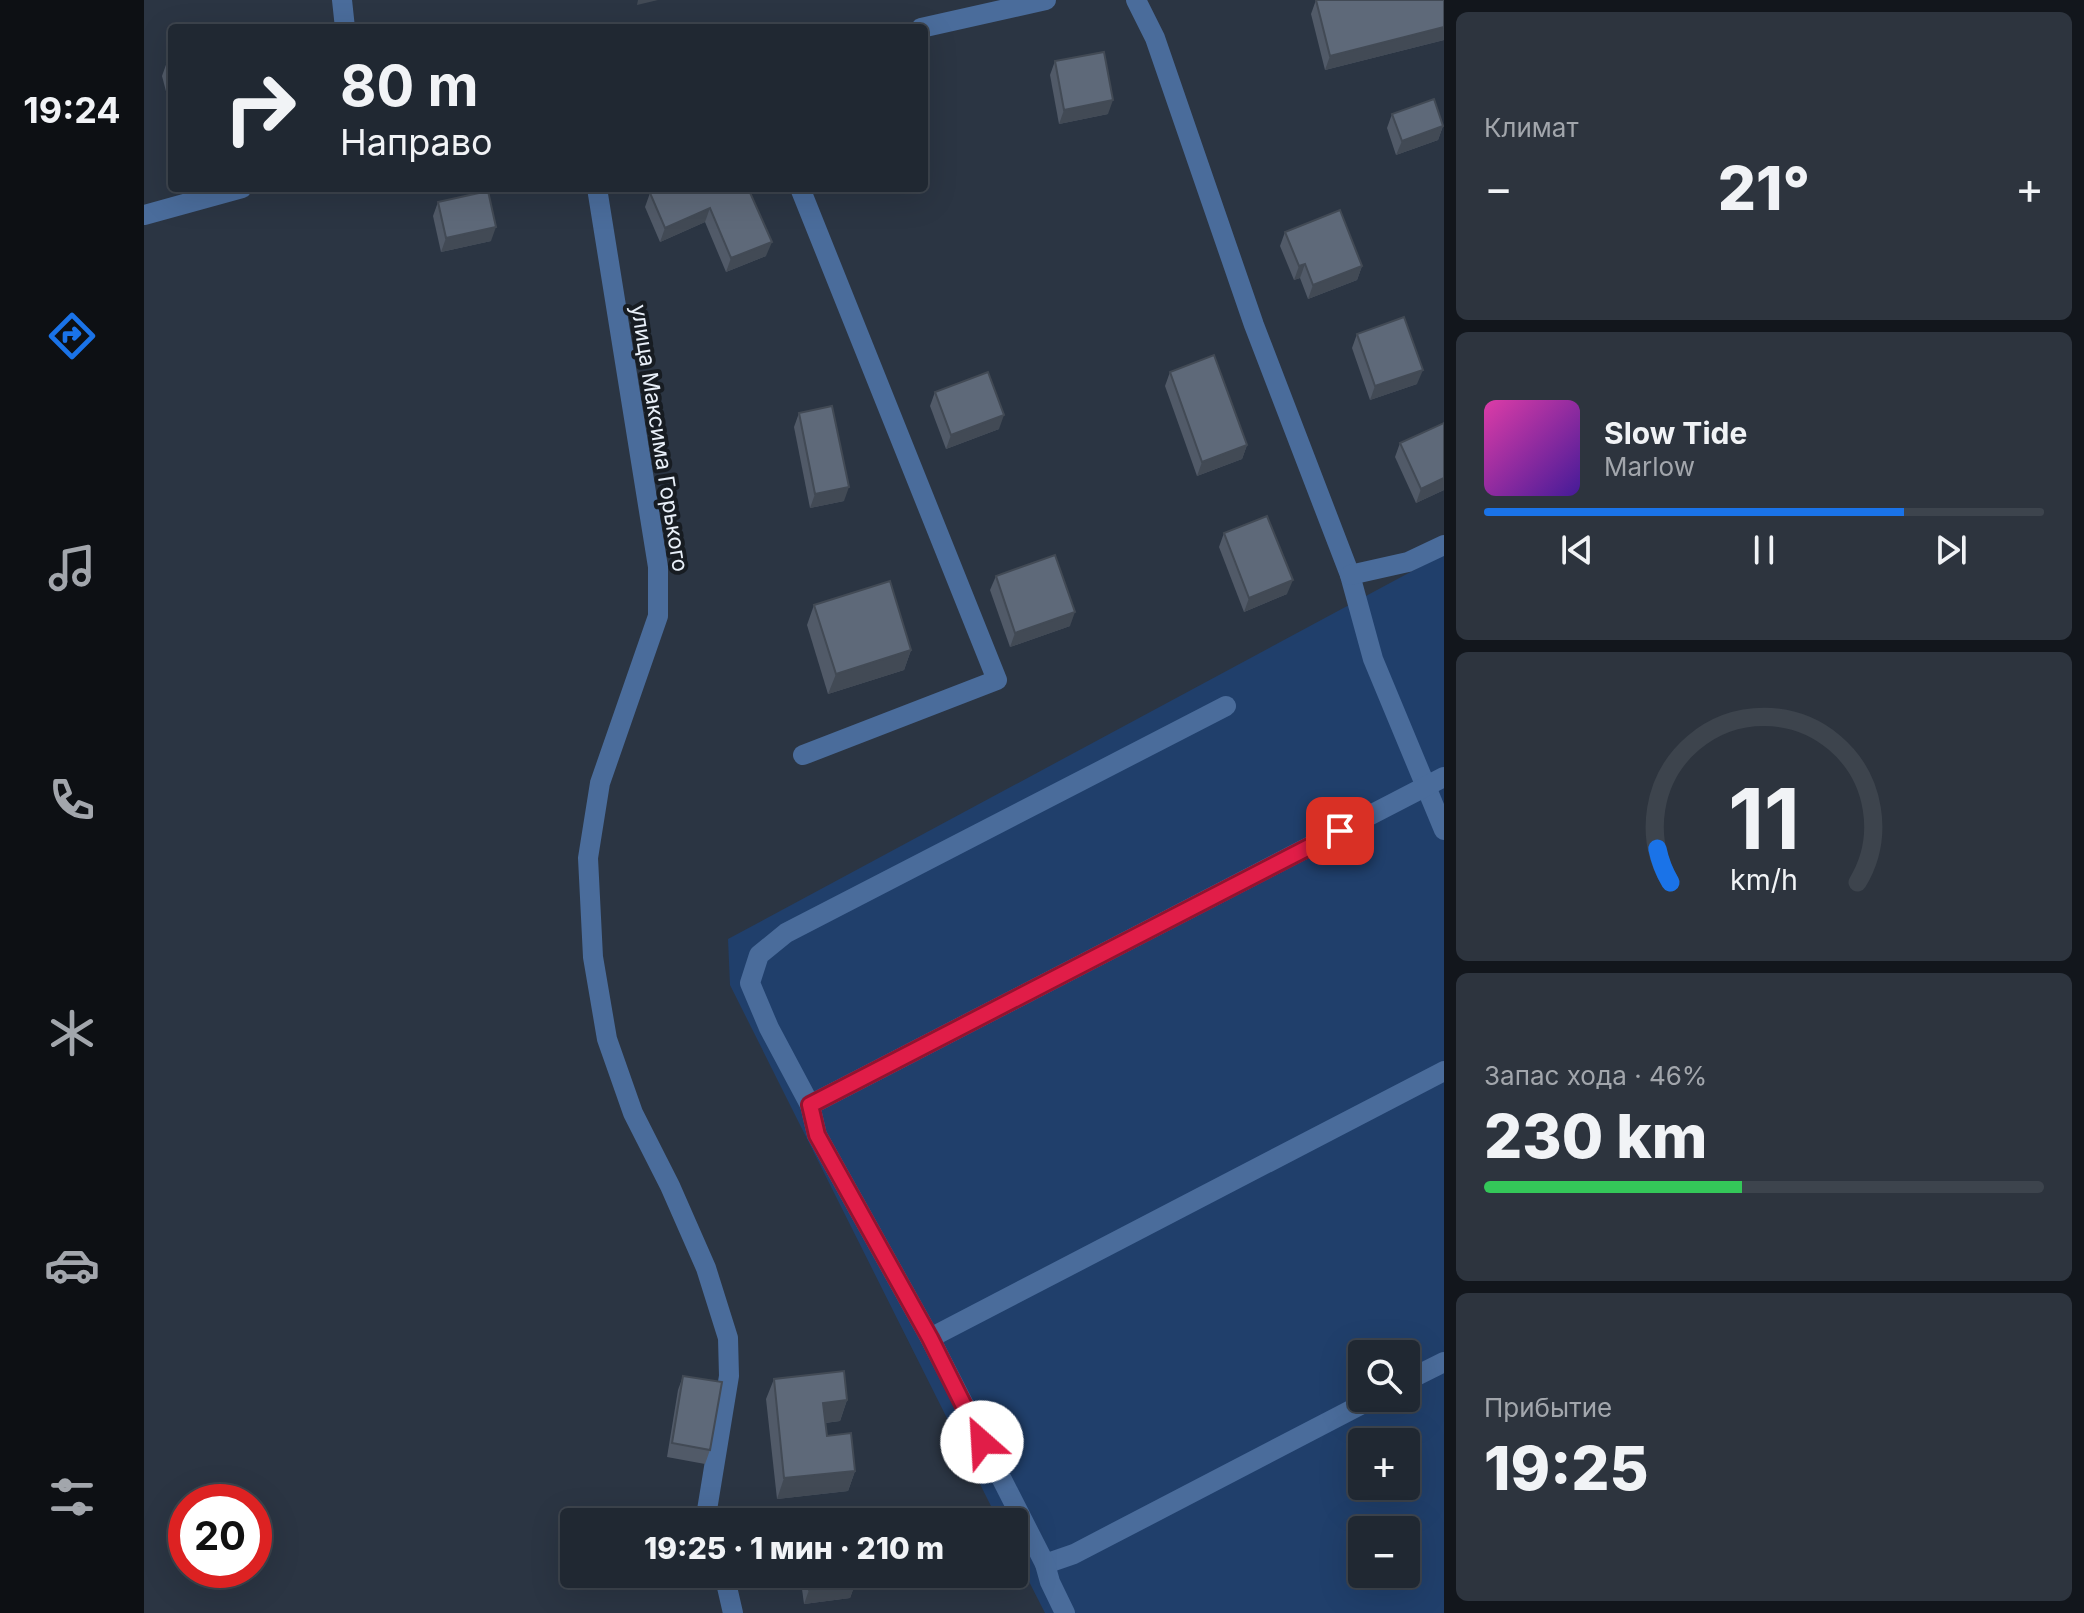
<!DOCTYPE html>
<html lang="ru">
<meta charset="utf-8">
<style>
:root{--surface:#202832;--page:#2d343e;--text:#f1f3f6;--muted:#a2a6ac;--line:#3d444d;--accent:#1a73e8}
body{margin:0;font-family:Inter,sans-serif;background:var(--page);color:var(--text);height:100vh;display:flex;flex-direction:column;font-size:30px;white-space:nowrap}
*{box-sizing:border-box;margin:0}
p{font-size:26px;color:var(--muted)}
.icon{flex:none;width:44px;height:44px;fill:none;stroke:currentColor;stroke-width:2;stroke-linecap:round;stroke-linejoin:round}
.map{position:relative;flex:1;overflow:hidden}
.panel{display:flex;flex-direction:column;gap:12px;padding:12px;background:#12161c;width:640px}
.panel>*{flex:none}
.guide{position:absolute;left:24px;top:24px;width:760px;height:168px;border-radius:8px;box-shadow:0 8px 32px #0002,0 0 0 2px var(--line);background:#202832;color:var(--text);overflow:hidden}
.controls{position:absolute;left:1204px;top:1340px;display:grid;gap:16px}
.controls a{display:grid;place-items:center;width:72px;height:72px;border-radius:8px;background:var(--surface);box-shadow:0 8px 32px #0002,0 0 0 2px var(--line);font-size:40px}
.speed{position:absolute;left:24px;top:1484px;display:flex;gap:16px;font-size:40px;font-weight:700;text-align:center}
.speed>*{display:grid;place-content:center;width:104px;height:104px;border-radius:50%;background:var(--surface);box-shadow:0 8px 32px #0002,0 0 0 2px var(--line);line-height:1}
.speed .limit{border:12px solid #d22;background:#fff;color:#111}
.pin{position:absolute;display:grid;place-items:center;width:68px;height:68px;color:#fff;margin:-34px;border-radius:16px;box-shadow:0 4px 12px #0006}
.me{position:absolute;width:88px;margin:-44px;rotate:334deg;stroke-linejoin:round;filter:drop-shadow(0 0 6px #0008)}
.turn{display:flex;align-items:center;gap:28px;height:168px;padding:0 40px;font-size:36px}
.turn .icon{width:104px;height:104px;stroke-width:2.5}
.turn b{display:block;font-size:56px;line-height:68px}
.big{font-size:60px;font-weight:800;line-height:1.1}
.panel .widget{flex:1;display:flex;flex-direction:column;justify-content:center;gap:12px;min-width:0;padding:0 28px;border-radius:12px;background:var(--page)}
.panel .dial{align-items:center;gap:0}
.dial svg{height:208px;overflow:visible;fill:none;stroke:var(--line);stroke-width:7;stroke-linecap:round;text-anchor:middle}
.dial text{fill:var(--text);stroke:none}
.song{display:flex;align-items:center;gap:24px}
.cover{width:96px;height:96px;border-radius:12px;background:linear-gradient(135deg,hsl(320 70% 55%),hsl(260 70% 35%))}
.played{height:8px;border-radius:4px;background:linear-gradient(90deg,var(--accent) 75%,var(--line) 75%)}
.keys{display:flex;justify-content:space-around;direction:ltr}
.heat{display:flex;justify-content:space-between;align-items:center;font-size:44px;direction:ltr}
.charge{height:12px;border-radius:6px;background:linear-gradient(90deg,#34c759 46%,var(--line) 0)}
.trip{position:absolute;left:416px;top:1508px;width:468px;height:80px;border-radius:8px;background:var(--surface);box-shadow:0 8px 32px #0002,0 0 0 2px var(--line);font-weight:800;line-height:80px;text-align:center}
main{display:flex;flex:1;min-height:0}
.dock{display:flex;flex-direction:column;width:144px;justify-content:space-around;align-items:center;background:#0d1014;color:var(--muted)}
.dock .icon{width:56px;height:56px}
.dock .on{color:var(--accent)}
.dock b{font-size:36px;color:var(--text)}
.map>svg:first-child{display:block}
</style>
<main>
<nav class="dock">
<b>19:24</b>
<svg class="icon on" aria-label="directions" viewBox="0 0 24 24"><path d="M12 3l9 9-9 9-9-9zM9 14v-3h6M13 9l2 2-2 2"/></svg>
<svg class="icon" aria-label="music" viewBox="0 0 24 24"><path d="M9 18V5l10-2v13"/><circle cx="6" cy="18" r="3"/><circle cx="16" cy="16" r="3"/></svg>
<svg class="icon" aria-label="phone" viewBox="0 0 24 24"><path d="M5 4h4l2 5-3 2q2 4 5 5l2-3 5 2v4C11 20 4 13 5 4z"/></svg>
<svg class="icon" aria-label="climate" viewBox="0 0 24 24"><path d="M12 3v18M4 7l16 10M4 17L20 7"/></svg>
<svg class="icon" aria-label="car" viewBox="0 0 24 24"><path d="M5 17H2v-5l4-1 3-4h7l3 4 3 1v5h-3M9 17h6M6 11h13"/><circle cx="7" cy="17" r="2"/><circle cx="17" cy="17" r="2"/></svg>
<svg class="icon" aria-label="filters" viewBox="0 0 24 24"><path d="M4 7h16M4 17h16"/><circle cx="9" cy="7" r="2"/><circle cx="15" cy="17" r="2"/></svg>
</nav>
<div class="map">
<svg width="1300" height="1613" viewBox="0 0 1300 1613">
<rect width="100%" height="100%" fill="#2b3543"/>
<path fill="#203f6b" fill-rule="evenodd" d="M1300 554V1613H901L870 1552V1522H855L586 985 584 939ZM1218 1354H1262V1398H1218ZM1218 1442H1262V1486H1218ZM1218 1530H1262V1574H1218Z"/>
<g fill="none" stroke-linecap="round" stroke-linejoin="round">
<g stroke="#4a6c9b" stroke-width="20">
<polyline points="198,0 201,28"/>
<polyline points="992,0 1011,38 1110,325 1206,575 1229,659 1300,830"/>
<polyline points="777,28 902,0"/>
<polyline points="453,188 514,567 514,616 456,783 444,858 449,957 463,1039 489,1113 526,1186 562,1268 584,1338 585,1376 563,1510 567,1522"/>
<polyline points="656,188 853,680 659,755"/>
<polyline points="0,215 98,188"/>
<polyline points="1206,575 1264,562 1300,545"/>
<polyline points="666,1105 625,1028 606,983 615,955 642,933 1082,706"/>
<polyline points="786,1338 1300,1071"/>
<polyline points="1262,1381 1300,1362"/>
<polyline points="901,1564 930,1554 1230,1398"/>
<polyline points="580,1574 589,1613"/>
<polyline points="921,1613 906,1582 901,1564 786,1338 673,1135 666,1105 1300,777"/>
</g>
</g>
<g fill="#515a68">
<polygon points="1172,0 1300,0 1300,40 1181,70 1167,14"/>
<polygon points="28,60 28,98 24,99 18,76 23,62"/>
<polygon points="911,61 964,114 915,124 906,75"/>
<polygon points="1248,114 1299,126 1294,140 1252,155 1243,128"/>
<polygon points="604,188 622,256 582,272 561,222 516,242 501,207 506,193"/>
<polygon points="294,202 347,241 297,252 289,216"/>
<polygon points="1141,232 1218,266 1213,280 1164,299 1156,278 1150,280 1136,246"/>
<polygon points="1213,334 1273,384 1226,400 1208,348"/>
<polygon points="1026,372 1103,445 1098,459 1053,476 1021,386"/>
<polygon points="791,392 855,429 802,449 786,406"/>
<polygon points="655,413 700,501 666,508 650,427"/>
<polygon points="1300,423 1300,490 1272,503 1251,457 1256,443"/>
<polygon points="1080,533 1143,594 1100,612 1075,547"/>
<polygon points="852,576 926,626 866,647 846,590"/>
<polygon points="670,605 767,650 760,670 684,694 663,625"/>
<polygon points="539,1376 566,1450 561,1464 523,1457 534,1390"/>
<polygon points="630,1379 703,1400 696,1421 681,1423 683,1436 711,1471 704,1491 633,1499 622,1399"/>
<polygon points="656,1574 710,1574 711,1584 706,1598 660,1604"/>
</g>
<g fill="#424a55">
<polygon points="494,0 514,0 493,5"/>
<polygon points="1300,27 1300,40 1181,70 1186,56"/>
<polygon points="969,100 964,114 915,124 920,110"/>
<polygon points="1299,126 1294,140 1252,155 1258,141"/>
<polygon points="566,208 561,222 516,242 521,228"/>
<polygon points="352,227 347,241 297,252 302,238"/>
<polygon points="628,242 622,256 582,272 587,258"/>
<polygon points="1161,264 1156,278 1150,280 1155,266"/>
<polygon points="1218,266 1213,280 1164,299 1169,285"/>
<polygon points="1279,370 1273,384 1226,400 1231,386"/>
<polygon points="860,415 855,429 802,449 807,435"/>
<polygon points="1103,445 1098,459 1053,476 1058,462"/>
<polygon points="1300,478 1300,490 1272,503 1277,489"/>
<polygon points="705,487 700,501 666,508 671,494"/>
<polygon points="1149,580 1143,594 1100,612 1105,598"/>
<polygon points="931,612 926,626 866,647 871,633"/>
<polygon points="767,650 760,670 684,694 692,674"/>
<polygon points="703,1400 696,1421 672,1424 679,1403"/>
<polygon points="711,1471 704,1491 633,1499 640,1478"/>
<polygon points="711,1584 706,1598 660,1604 665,1590"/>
</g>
<g fill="#5e6979" stroke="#424a55" stroke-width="2">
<polygon points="1172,0 1300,0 1300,27 1186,56"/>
<polygon points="960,52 969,100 920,110 911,61"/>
<polygon points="28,60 28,81 23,62"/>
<polygon points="1290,99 1299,126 1258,141 1248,114"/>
<polygon points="518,188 604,188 628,242 587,258 566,208 521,228 506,193"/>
<polygon points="344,191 352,227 302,238 294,202"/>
<polygon points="1196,210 1218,266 1169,285 1161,264 1155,266 1141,232"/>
<polygon points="1260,317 1279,370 1231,386 1213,334"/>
<polygon points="1070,355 1103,445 1058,462 1026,372"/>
<polygon points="844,372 860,415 807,435 791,392"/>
<polygon points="688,406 705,487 671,494 655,413"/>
<polygon points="1300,423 1300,478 1277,489 1256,443"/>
<polygon points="1123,516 1149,580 1105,598 1080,533"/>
<polygon points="911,555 931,612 871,633 852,576"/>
<polygon points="746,581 767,650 692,674 670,605"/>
<polygon points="700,1371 703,1400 679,1403 683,1436 707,1433 711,1471 640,1478 630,1379"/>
<polygon points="539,1376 578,1382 566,1450 528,1443"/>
<polygon points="702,1516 703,1522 657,1522 657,1521"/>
<polygon points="663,1574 710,1574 711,1584 665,1590"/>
</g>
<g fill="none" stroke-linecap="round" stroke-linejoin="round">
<defs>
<polyline id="route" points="838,1442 786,1338 673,1135 666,1105 1196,831"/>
</defs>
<use href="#route" stroke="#92132f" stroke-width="20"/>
<use href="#route" stroke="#e11d48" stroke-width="14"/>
</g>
<g text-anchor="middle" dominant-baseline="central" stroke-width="8" stroke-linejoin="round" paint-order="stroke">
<g font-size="22" fill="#e9f0f9" stroke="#171c22">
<text transform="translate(516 438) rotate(81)">улица Максима Горького</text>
</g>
</g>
</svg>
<div class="controls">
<a><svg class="icon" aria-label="search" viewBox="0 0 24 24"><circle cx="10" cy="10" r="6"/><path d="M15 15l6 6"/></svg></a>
<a>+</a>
<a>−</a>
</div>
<div class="speed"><div class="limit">20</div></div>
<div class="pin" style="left:1196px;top:831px;background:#d93025"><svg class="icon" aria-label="arrive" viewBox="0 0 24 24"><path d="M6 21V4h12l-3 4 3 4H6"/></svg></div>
<svg class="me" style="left:838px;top:1442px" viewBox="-20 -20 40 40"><circle r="19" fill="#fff"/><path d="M0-13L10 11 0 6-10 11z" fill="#e11d48"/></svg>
<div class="trip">19:25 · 1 мин · 210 m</div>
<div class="guide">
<div class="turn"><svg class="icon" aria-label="right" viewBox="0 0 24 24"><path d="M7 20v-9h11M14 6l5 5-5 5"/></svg><div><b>80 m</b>Направо</div></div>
</div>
</div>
<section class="panel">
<div class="widget"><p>Климат</p>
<div class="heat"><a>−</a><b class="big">21°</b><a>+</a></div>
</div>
<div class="widget">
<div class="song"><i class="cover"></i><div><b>Slow Tide</b><p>Marlow</p></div></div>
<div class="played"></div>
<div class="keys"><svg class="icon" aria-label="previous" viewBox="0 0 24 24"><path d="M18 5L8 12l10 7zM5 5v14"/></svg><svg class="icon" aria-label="pause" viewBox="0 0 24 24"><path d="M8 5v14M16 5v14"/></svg><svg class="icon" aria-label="next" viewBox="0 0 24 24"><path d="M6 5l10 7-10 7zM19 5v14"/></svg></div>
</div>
<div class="widget dial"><svg viewBox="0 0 100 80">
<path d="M14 69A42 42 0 1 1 86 69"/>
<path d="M14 69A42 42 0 0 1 9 56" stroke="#1a73e8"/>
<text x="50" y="56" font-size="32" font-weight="700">11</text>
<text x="50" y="72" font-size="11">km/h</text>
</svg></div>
<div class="widget"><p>Запас хода · 46%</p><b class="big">230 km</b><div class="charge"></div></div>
<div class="widget"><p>Прибытие</p><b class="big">19:25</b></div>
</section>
</main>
